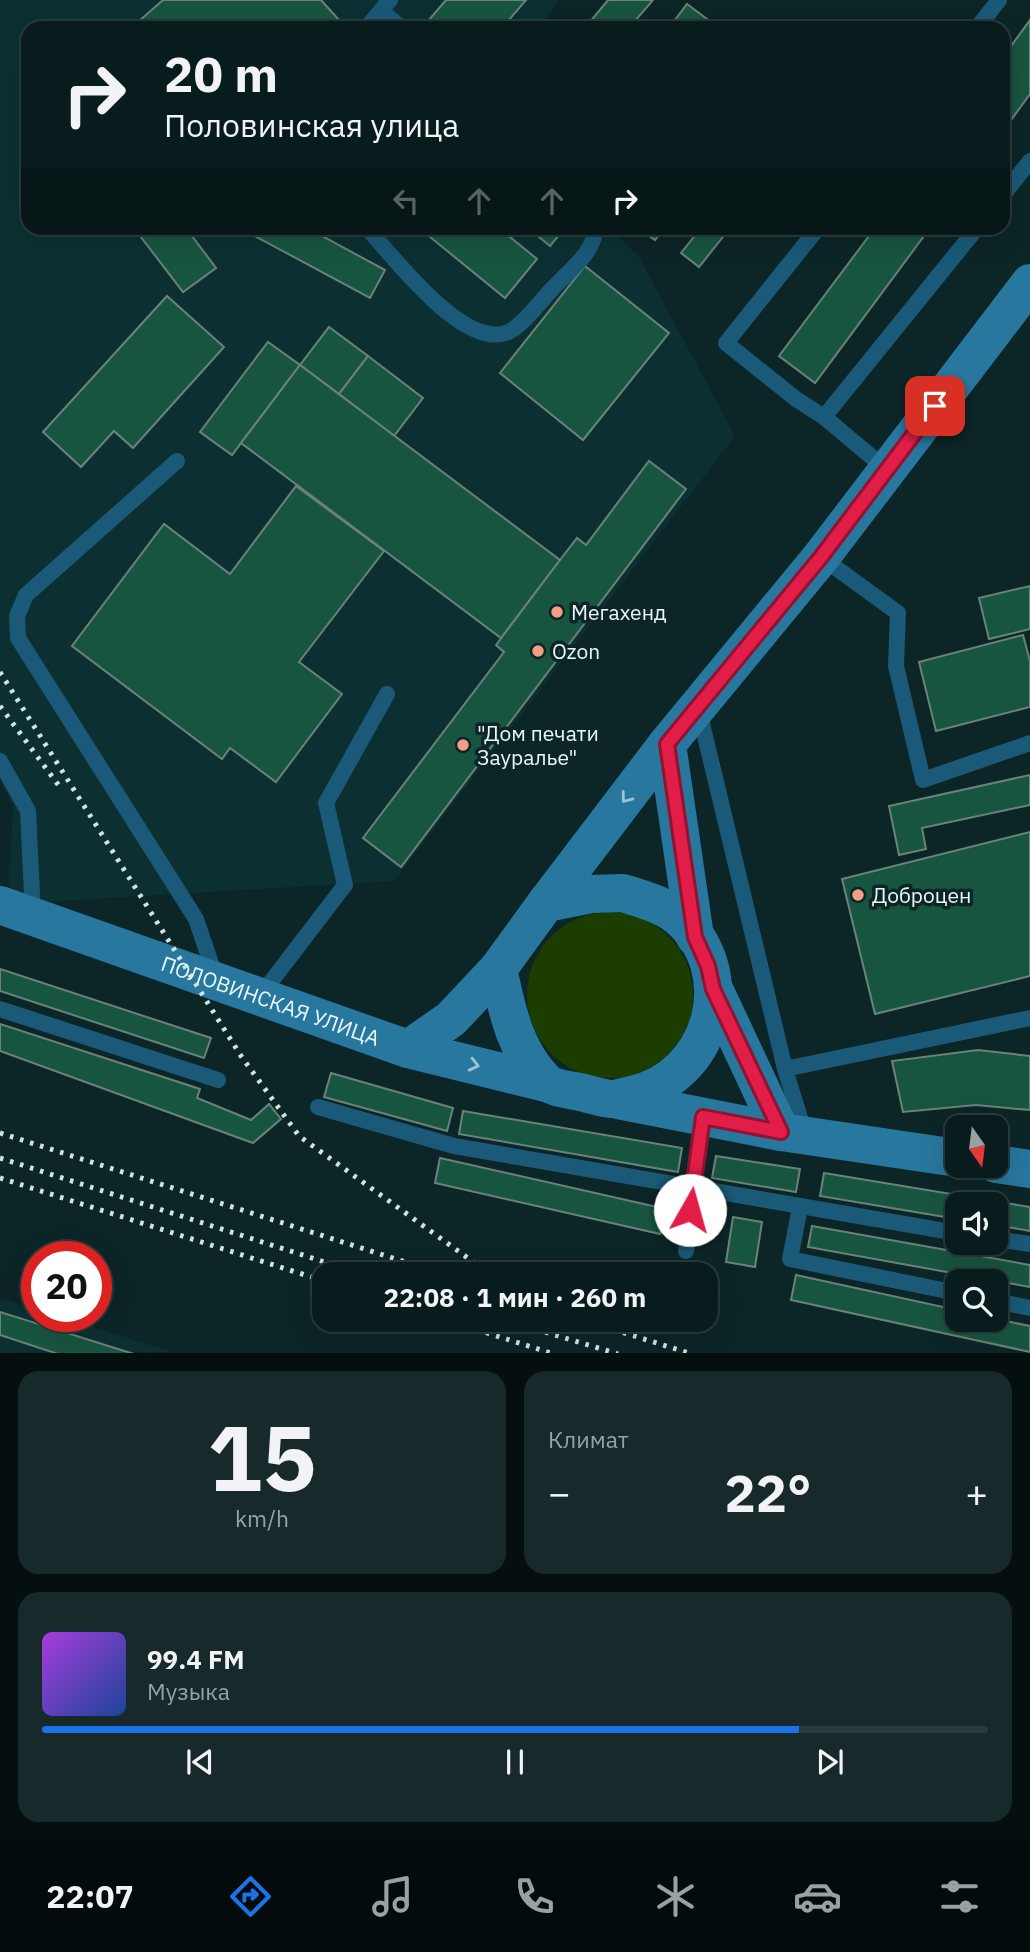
<!DOCTYPE html>
<html lang="ru">
<meta charset="utf-8">
<style>
:root{--surface:#091c1d;--page:#17292a;--text:#f1f3f6;--muted:#99a1a4;--line:#293a3b;--accent:#1a73e8}
body{margin:0;font-family:"IBM Plex Sans",sans-serif;background:var(--page);color:var(--text);height:100vh;display:flex;flex-direction:column;font-size:26px;white-space:nowrap}
*{box-sizing:border-box;margin:0}
p{font-size:23px;color:var(--muted)}
.icon{flex:none;width:38px;height:38px;fill:none;stroke:currentColor;stroke-width:2;stroke-linecap:round;stroke-linejoin:round}
.map{position:relative;height:1353px;overflow:hidden}
.side{display:flex;flex-direction:column;gap:18px;padding:18px;background:#050f10;flex:1}
.side>*{flex:none}
.banner{position:absolute;left:21px;top:21px;width:989px;height:214px;border-radius:21px;box-shadow:0 7px 28px #0002,0 0 0 2px var(--line);background:#091c1d;color:var(--text);overflow:hidden}
.needle{width:46px;rotate:166deg}
.fabs{position:absolute;left:945px;top:1115px;display:grid;gap:14px}
.fabs a{display:grid;place-items:center;width:63px;height:63px;border-radius:14px;background:var(--surface);box-shadow:0 7px 28px #0002,0 0 0 2px var(--line);font-size:35px}
.speed{position:absolute;left:21px;top:1241px;display:flex;gap:14px;font-size:35px;font-weight:700;text-align:center}
.speed>*{display:grid;place-content:center;width:91px;height:91px;border-radius:50%;background:var(--surface);box-shadow:0 7px 28px #0002,0 0 0 2px var(--line);line-height:1}
.speed .limit{border:10px solid #d22;background:#fff;color:#111}
.pin{position:absolute;display:grid;place-items:center;width:60px;height:60px;color:#fff;margin:-30px;border-radius:14px;box-shadow:0 4px 10px #0006}
.me{position:absolute;width:77px;margin:-38px;rotate:7deg;stroke-linejoin:round;filter:drop-shadow(0 0 5px #0008)}
.turn{display:flex;align-items:center;gap:24px;height:147px;padding:0 28px;font-size:32px}
.turn .icon{width:91px;height:91px;stroke-width:2.5}
.turn b{display:block;font-size:49px;line-height:60px}
.lanes{display:flex;align-items:center;height:66px;padding:0 28px;background:#0003;justify-content:center;gap:35px;direction:ltr}
.lanes .off{opacity:.35}
.big{font-size:52px;font-weight:700;line-height:1.1}
.side .widget{flex:1;display:flex;flex-direction:column;justify-content:center;gap:10px;min-width:0;padding:0 24px;border-radius:21px;background:var(--page)}
.side .dial{align-items:center;gap:0}
.dial b{font-size:91px;line-height:1}
.song{display:flex;align-items:center;gap:21px}
.cover{width:84px;height:84px;border-radius:10px;background:linear-gradient(135deg,hsl(280 70% 55%),hsl(220 70% 35%))}
.played{height:7px;border-radius:4px;background:linear-gradient(90deg,var(--accent) 80%,var(--line) 80%)}
.keys{display:flex;justify-content:space-around;direction:ltr}
.heat{display:flex;justify-content:space-between;align-items:center;font-size:38px;direction:ltr}
.side .tiles{flex:1;display:grid;gap:18px;grid-template-columns:1fr 1fr}
.widget:last-child{grid-column:span 2}
.trip{position:absolute;left:312px;top:1262px;width:406px;height:70px;border-radius:21px;background:var(--surface);box-shadow:0 7px 28px #0002,0 0 0 2px var(--line);font-weight:700;line-height:70px;text-align:center}
.dock{display:flex;height:112px;justify-content:space-around;align-items:center;background:#040b0c;color:var(--muted)}
.dock .icon{width:49px;height:49px}
.dock .on{color:var(--accent)}
.dock b{font-size:32px;color:var(--text)}
.map>svg:first-child{display:block}
</style>
<div class="map">
<svg width="1030" height="1354" viewBox="0 0 1030 1354">
<rect width="100%" height="100%" fill="#0c2527"/>
<g fill="#0c3032">
<polygon points="0,0 559,0 538,28 28,28 28,228 610,228 638,255 735,436 394,881 8,904 13,807 0,780"/>
<polygon points="0,1298 37,1310 37,1316 57,1316 172,1352 0,1353"/>
</g>
<circle fill="#1c3d00" cx="610" cy="995" r="83"/>
<g fill="#185541" stroke="#6b8279" stroke-width="2">
<polygon points="163,0 321,0 340,21 332,28 131,28"/>
<polygon points="446,0 526,0 502,28 422,28"/>
<polygon points="608,0 653,0 629,28 585,28"/>
<polygon points="687,4 719,28 669,28"/>
<polygon points="1030,20 1030,94 1003,131 1003,57"/>
<polygon points="134,228 186,228 216,268 183,292"/>
<polygon points="240,228 327,228 322,236 385,270 370,298"/>
<polygon points="419,228 499,228 537,259 505,298"/>
<polygon points="528,228 565,228 550,246"/>
<polygon points="638,228 664,228 655,240"/>
<polygon points="701,228 730,228 699,267 681,253"/>
<polygon points="875,228 930,228 815,383 779,356"/>
<polygon points="585,266 669,333 583,440 500,373"/>
<polygon points="167,296 224,347 133,448 114,431 81,467 43,432"/>
<polygon points="329,327 368,356 339,394 300,365"/>
<polygon points="268,342 300,365 232,455 200,432"/>
<polygon points="368,356 423,398 394,436 339,394"/>
<polygon points="300,365 560,560 501,638 241,443"/>
<polygon points="649,461 686,489 401,867 363,838 504,652 496,645 560,560 577,538 586,545"/>
<polygon points="296,486 384,551 299,662 342,694 276,782 230,748 222,759 72,646 164,524 230,574"/>
<polygon points="1030,586 1030,629 989,639 979,598"/>
<polygon points="1023,635 1030,661 1030,707 936,731 919,662"/>
<polygon points="1030,775 1030,805 922,828 926,849 899,855 889,806"/>
<polygon points="1030,832 1030,976 875,1014 842,879"/>
<polygon points="0,969 211,1038 204,1058 0,991"/>
<polygon points="0,1024 200,1089 197,1098 251,1120 269,1104 281,1119 253,1143 0,1051"/>
<polygon points="978,1050 1030,1056 1030,1110 976,1105 903,1112 892,1061"/>
<polygon points="331,1073 453,1108 447,1131 324,1097"/>
<polygon points="463,1111 682,1148 678,1172 459,1134"/>
<polygon points="716,1156 800,1169 796,1192 712,1178"/>
<polygon points="440,1158 666,1209 660,1234 435,1183"/>
<polygon points="824,1173 1030,1207 1030,1231 996,1225 996,1204 957,1204 957,1219 820,1196"/>
<polygon points="733,1217 762,1222 755,1267 726,1262"/>
<polygon points="812,1226 1030,1265 1030,1287 808,1247"/>
<polygon points="796,1275 957,1310 957,1320 996,1319 1030,1326 1030,1352 791,1300"/>
<polygon points="0,1312 134,1354 58,1354 0,1335"/>
</g>
<g fill="none" stroke-linecap="round" stroke-linejoin="round">
<g stroke="#1a5978" stroke-width="16">
<polyline points="381,11 402,28"/>
<polyline points="366,28 390,0"/>
<polyline points="977,28 999,0"/>
<polyline points="1003,195 1030,161"/>
<path d="M367 228C393 256 468 357 512 330 527 321 541 300 553 288 568 272 596 251 595 228"/>
<polyline points="818,228 726,343 796,399 824,417"/>
<polyline points="177,461 26,595 17,616 18,638 196,919 216,978"/>
<polyline points="886,469 824,417 977,228"/>
<polyline points="821,557 898,613 896,666 923,780 1030,743"/>
<polyline points="699,711 785,1069 805,1134"/>
<polyline points="0,761 28,811 33,916"/>
<polyline points="260,996 345,885 326,803 387,694"/>
<polyline points="0,1009 218,1080"/>
<polyline points="785,1069 1030,1018"/>
<polyline points="318,1107 454,1146 957,1233"/>
<polyline points="800,1207 790,1259 957,1293"/>
<polyline points="996,1239 1030,1244"/>
<polyline points="686,1251 703,1117"/>
<polyline points="996,1301 1030,1308"/>
</g>
<g stroke="#28779e" stroke-width="38">
<polyline points="667,744 695,937"/>
<path d="M623 893C642 899 661 904 677 916 743 971 713 1078 631 1095 625 1096 617 1099 610 1099 602 1098 593 1095 584 1093 573 1090 552 1089 544 1080 514 1049 507 1009 498 969L546 903 591 894Z"/>
<polyline points="546,903 667,744 821,557 1030,283"/>
<path id="s1" d="M0 905 408 1049 546 1083"/>
<polyline points="714,989 781,1132"/>
<polyline points="408,1049 451,1019 498,969"/>
<polyline points="618,1100 781,1132 957,1158"/>
<polyline points="996,1164 1030,1169"/>
</g>
<g stroke="#d3e2e3" stroke-width="5" stroke-dasharray="3.5 7" stroke-linecap="butt">
<polyline points="0,672 241,1056 299,1136 490,1274"/>
<polyline points="0,706 62,790"/>
<polyline points="0,1133 443,1274"/>
<polyline points="0,1158 362,1274"/>
<polyline points="0,1178 324,1281"/>
<polyline points="446,1320 554,1354"/>
<polyline points="505,1320 618,1354"/>
<polyline points="583,1320 692,1354"/>
</g>
</g>
<defs><path id="oneway-chevron" d="M-2-3.5L2.5 0L-2 3.5" fill="none" stroke-width="1.6" stroke-linecap="round" stroke-linejoin="round" transform="scale(1.75)"/></defs>
<g stroke="#9cc4d5">
<use href="#oneway-chevron" transform="translate(626 798) rotate(127)"/>
<use href="#oneway-chevron" transform="translate(474 1065) rotate(14)"/>
</g>
<g fill="none" stroke-linecap="round" stroke-linejoin="round">
<defs>
<polyline id="route" points="690,1210 703,1117 781,1132 713,989 708,966 695,937 667,744 821,557 935,406"/>
</defs>
<use href="#route" stroke="#92132f" stroke-width="18"/>
<use href="#route" stroke="#e11d48" stroke-width="12"/>
</g>
<g fill="#f49e88" stroke="#0c2527" stroke-width="2.5">
<circle cx="557" cy="612" r="7"/>
<circle cx="538" cy="651" r="7"/>
<circle cx="463" cy="745" r="7"/>
<circle cx="858" cy="895" r="7"/>
</g>
<g text-anchor="middle" dominant-baseline="central" stroke-width="7" stroke-linejoin="round" paint-order="stroke">
<g font-size="21" fill="#eaf8f9" stroke="#0c2527" text-anchor="start">
<text x="571" y="612">Мегахенд</text>
<text x="552" y="651">Ozon</text>
<text x="477" y="733">"Дом печати<tspan x="477" dy="24">Зауралье"</tspan></text>
<text x="872" y="895">Доброцен</text>
</g>
<g font-size="21" fill="#eaf8f9" stroke="#0c2527">
<text stroke="none"><textPath href="#s1" startOffset="287">ПОЛОВИНСКАЯ УЛИЦА</textPath></text>
</g>
</g>
</svg>
<div class="fabs">
<a><svg class="needle" viewBox="-14 -14 28 28"><path d="M0-13l5 13h-10z" fill="#e53935"/><path d="M0 13l5-13h-10z" fill="#99a1a4"/></svg></a>
<a><svg class="icon" aria-label="sound" viewBox="0 0 24 24"><path d="M4 9h4l5-4v14l-5-4H4zM17 9q2 3 0 6"/></svg></a>
<a><svg class="icon" aria-label="search" viewBox="0 0 24 24"><circle cx="10" cy="10" r="6"/><path d="M15 15l6 6"/></svg></a>
</div>
<div class="speed"><div class="limit">20</div></div>
<div class="pin" style="left:935px;top:406px;background:#d93025"><svg class="icon" aria-label="arrive" viewBox="0 0 24 24"><path d="M6 21V4h12l-3 4 3 4H6"/></svg></div>
<svg class="me" style="left:690px;top:1210px" viewBox="-20 -20 40 40"><circle r="19" fill="#fff"/><path d="M0-13L10 11 0 6-10 11z" fill="#e11d48"/></svg>
<div class="trip">22:08 · 1 мин · 260 m</div>
<div class="banner">
<div class="turn"><svg class="icon" aria-label="right" viewBox="0 0 24 24"><path d="M7 20v-9h11M14 6l5 5-5 5"/></svg><div><b>20 m</b>Половинская улица</div></div>
<div class="lanes"><svg class="icon off" aria-label="left" viewBox="0 0 24 24"><path d="M17 20v-9H6M10 6l-5 5 5 5"/></svg><svg class="icon off" aria-label="ahead" viewBox="0 0 24 24"><path d="M12 20V5M6 11l6-6 6 6"/></svg><svg class="icon off" aria-label="ahead" viewBox="0 0 24 24"><path d="M12 20V5M6 11l6-6 6 6"/></svg><svg class="icon" aria-label="right" viewBox="0 0 24 24"><path d="M7 20v-9h11M14 6l5 5-5 5"/></svg></div>
</div>
</div>
<section class="side">
<div class="tiles">
<div class="widget dial"><b>15</b><p>km/h</p></div>
<div class="widget"><p>Климат</p>
<div class="heat"><a>−</a><b class="big">22°</b><a>+</a></div>
</div>
<div class="widget">
<div class="song"><i class="cover"></i><div><b>99.4 FM</b><p>Музыка</p></div></div>
<div class="played"></div>
<div class="keys"><svg class="icon" aria-label="previous" viewBox="0 0 24 24"><path d="M18 5L8 12l10 7zM5 5v14"/></svg><svg class="icon" aria-label="pause" viewBox="0 0 24 24"><path d="M8 5v14M16 5v14"/></svg><svg class="icon" aria-label="next" viewBox="0 0 24 24"><path d="M6 5l10 7-10 7zM19 5v14"/></svg></div>
</div>
</div>
</section>
<nav class="dock">
<b>22:07</b>
<svg class="icon on" aria-label="directions" viewBox="0 0 24 24"><path d="M12 3l9 9-9 9-9-9zM9 14v-3h6M13 9l2 2-2 2"/></svg>
<svg class="icon" aria-label="music" viewBox="0 0 24 24"><path d="M9 18V5l10-2v13"/><circle cx="6" cy="18" r="3"/><circle cx="16" cy="16" r="3"/></svg>
<svg class="icon" aria-label="phone" viewBox="0 0 24 24"><path d="M5 4h4l2 5-3 2q2 4 5 5l2-3 5 2v4C11 20 4 13 5 4z"/></svg>
<svg class="icon" aria-label="climate" viewBox="0 0 24 24"><path d="M12 3v18M4 7l16 10M4 17L20 7"/></svg>
<svg class="icon" aria-label="car" viewBox="0 0 24 24"><path d="M5 17H2v-5l4-1 3-4h7l3 4 3 1v5h-3M9 17h6M6 11h13"/><circle cx="7" cy="17" r="2"/><circle cx="17" cy="17" r="2"/></svg>
<svg class="icon" aria-label="filters" viewBox="0 0 24 24"><path d="M4 7h16M4 17h16"/><circle cx="9" cy="7" r="2"/><circle cx="15" cy="17" r="2"/></svg>
</nav>
